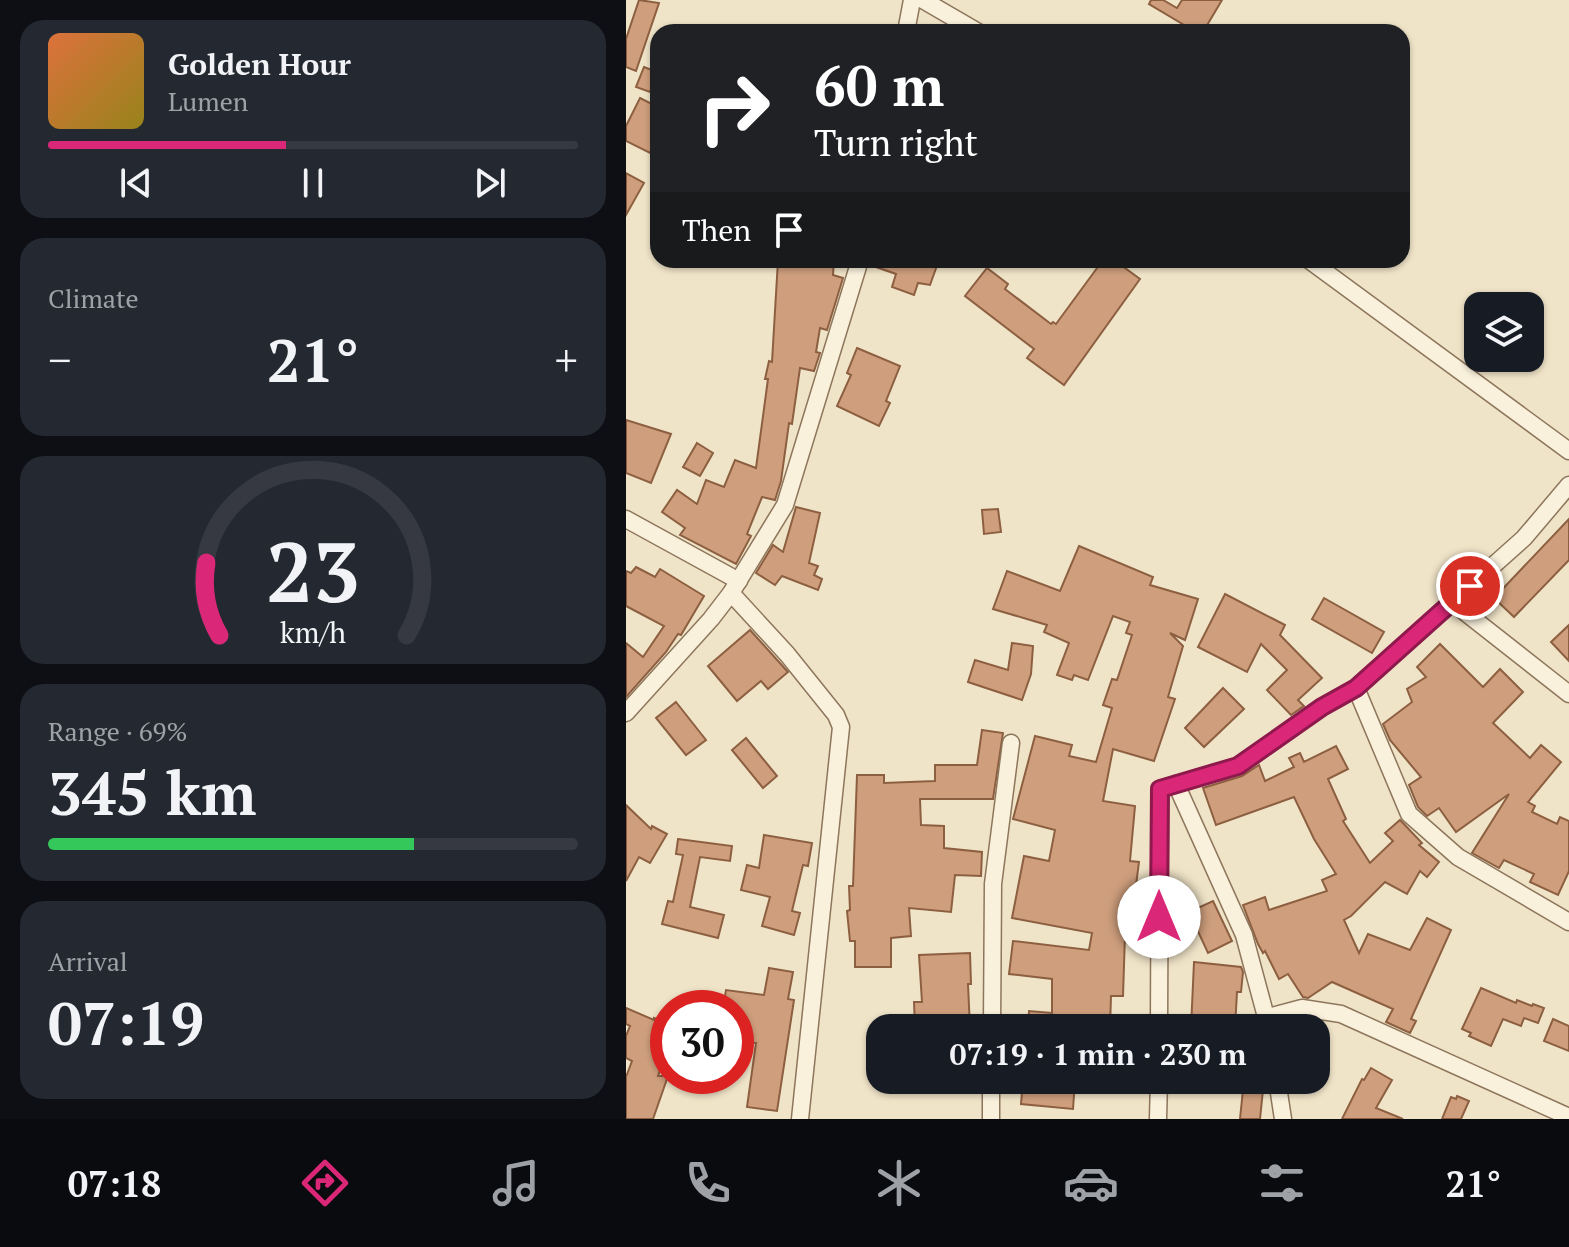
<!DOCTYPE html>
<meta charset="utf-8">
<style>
:root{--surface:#171b24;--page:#242831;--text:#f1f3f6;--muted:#9ea1a6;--line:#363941;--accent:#db2777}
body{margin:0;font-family:"PT Serif",serif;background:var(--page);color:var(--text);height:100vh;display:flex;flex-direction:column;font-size:30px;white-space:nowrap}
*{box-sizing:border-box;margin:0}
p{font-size:26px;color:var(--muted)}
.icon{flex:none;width:44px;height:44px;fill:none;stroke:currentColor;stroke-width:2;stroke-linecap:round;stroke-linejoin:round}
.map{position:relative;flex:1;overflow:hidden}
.side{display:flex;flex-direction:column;gap:20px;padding:20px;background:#0d0f14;width:626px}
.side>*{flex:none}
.top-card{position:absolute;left:24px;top:24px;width:760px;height:244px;border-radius:24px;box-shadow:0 2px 6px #0004;background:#202124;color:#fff;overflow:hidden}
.controls{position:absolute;left:838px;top:292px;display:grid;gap:16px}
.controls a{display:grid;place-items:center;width:80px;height:80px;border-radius:16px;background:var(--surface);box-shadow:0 2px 6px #0004;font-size:40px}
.speed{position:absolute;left:24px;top:990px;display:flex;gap:16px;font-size:40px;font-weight:700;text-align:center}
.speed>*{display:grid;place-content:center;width:104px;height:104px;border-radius:50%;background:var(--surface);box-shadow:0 2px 6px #0004;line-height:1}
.speed .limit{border:12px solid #d22;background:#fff;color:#111}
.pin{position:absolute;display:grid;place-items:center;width:68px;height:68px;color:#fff;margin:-34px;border:4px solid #fff;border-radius:50%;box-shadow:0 2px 8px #0007}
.me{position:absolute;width:88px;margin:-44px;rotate:0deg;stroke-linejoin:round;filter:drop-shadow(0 0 6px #0008)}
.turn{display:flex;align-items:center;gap:28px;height:168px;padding:0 32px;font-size:36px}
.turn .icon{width:104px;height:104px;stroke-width:2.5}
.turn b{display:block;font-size:56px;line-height:68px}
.then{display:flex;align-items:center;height:76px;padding:0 32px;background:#0003;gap:16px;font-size:30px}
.big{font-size:60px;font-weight:800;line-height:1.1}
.side .widget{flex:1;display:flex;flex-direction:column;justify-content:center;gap:12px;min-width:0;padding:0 28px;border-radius:24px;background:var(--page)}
.side .dial{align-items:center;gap:0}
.dial svg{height:208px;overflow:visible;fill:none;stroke:var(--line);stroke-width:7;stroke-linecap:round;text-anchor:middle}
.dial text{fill:var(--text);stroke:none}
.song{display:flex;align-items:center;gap:24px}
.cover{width:96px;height:96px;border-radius:12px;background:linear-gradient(135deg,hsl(20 70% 55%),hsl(50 70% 35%))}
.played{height:8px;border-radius:4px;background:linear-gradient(90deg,var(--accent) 45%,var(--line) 45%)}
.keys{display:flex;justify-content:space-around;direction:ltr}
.heat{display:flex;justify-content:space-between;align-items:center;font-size:44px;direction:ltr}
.charge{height:12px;border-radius:6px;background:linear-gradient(90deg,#34c759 69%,var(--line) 0)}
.trip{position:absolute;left:240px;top:1014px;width:464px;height:80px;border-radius:24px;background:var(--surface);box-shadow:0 2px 6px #0004;font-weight:800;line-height:80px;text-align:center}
.tab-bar{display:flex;height:128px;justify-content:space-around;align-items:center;background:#090b0e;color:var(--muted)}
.tab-bar .icon{width:56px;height:56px}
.tab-bar .on{color:var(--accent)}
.tab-bar b{font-size:36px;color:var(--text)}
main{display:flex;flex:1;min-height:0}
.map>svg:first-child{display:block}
</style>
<main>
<section class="side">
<div class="widget">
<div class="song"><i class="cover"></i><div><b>Golden Hour</b><p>Lumen</p></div></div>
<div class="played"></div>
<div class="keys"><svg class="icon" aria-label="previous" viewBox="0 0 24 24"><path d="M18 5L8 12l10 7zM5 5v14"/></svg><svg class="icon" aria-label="pause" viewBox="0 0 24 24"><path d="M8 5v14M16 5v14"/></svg><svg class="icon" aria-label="next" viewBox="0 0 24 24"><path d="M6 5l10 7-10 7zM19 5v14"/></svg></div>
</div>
<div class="widget"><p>Climate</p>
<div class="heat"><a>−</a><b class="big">21°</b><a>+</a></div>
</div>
<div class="widget dial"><svg viewBox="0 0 100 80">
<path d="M14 69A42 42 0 1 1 86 69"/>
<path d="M14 69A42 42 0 0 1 9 41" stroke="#db2777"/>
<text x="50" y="56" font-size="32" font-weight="700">23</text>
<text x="50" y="72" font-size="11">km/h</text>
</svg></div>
<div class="widget"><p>Range · 69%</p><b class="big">345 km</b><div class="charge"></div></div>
<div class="widget"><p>Arrival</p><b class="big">07:19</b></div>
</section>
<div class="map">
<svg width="943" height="1119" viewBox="0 0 943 1119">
<rect width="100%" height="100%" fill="#f0e4c8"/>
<g fill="#cf9f7d" stroke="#8d5f41" stroke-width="2">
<polygon points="13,0 33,3 10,71 0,67 0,39"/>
<polygon points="525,0 537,0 551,8 556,0 596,0 577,32 570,32 523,4"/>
<polygon points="18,67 31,72 24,92 10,87"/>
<polygon points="14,98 32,107 32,136 24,153 0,141 0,126"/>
<polygon points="0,173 18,183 0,215"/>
<polygon points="152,260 208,260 207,275 217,278 201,330 194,328 190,352 194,353 188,371 174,368 166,424 163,423 155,481 149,500 136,497 121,534 125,536 110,564 54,535 59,528 36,512 51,490 71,504 80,480 98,487 109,460 130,468 142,379 139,379 143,361 146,362"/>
<polygon points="245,260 313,260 304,285 292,283 288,295 266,287 270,274 244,265"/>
<polygon points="477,260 488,260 514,279 438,385 401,358 408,349 339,296 361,268 382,284 379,289 425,324 427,322 430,324"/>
<polygon points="231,348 274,366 260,401 264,403 253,426 211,406 225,375 221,373"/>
<polygon points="0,420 45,434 25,483 0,473"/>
<polygon points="71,443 87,453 74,476 57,467"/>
<polygon points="170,507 194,513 183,563 192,566 188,575 196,579 192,590 156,576 149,585 130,573 147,545 157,552"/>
<polygon points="372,509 375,532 358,534 356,510"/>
<polygon points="943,519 943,560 888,617 868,598"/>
<polygon points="453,546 527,577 524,585 572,599 559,640 544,633 557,646 542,697 549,699 528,761 487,749 477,801 509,806 504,861 513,862 509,893 514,893 512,906 500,904 497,996 485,996 484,1028 402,1028 403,1011 426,1013 426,979 383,974 387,941 463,950 466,933 386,918 398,856 423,861 429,830 387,819 409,736 446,745 443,756 470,762 486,708 477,705 486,679 491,680 506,635 500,633 504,622 487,616 462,680 448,675 446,680 431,675 443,643 418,632 421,625 367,609 381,571 434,591"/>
<polygon points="10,567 29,577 34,569 78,596 55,635 52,634 40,652 0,697 0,643 17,657 38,626 0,606 0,571 5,573"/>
<polygon points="599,594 659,625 654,635 696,678 672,700 678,706 665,715 641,690 661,670 635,644 621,672 572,647"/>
<polygon points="698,598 758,632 746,653 686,619"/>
<polygon points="943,625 943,661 925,642"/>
<polygon points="124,630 162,672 142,689 135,681 111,701 82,666"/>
<polygon points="386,643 407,646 405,674 396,700 342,682 349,660 382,670"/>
<polygon points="814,644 857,687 874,669 897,692 867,723 904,758 915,745 935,762 902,802 909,806 906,812 931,824 934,817 943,821 943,871 932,895 904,882 908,874 878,860 873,868 846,853 883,794 830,832 813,808 801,816 792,807 783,785 795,777 764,740 757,724 786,702 781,689 800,677 791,667"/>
<polygon points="597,688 618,709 578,747 559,728"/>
<polygon points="50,702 80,740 60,755 30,718"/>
<polygon points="356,730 377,733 367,799 294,799 295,825 318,826 318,848 356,852 355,876 329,875 325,912 283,908 285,936 265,938 265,967 229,967 229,941 224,941 221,911 224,910 223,886 227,886 231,775 258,775 258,783 309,781 309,765 351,765"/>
<polygon points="120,738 151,776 137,788 106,750"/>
<polygon points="710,746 722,769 702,779 720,819 717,821 744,863 767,841 759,833 774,820 796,843 793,845 813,862 801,877 794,871 781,894 759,882 725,916 718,920 733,953 742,934 784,950 801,918 825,930 785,1019 790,1021 784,1033 760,1022 767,1009 706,982 682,998 677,997 662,974 653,979 639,951 637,953 632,944 617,905 639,897 643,910 701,891 696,880 710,874 688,839 668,797 590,825 577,788 616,776 633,765 639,781 668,767 663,758 674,753 678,762"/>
<polygon points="0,805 25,829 26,826 41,834 24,863 13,857 0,881"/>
<polygon points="138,835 186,843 182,866 177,865 166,911 174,913 168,935 136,926 144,897 115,890 121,865 133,868"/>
<polygon points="52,839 106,846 104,861 74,857 64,907 98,915 92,938 36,924 42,901 47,902 57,855 50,854"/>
<polygon points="587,901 606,941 582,953 563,912"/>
<polygon points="344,953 345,984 342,984 344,1028 289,1028 288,1002 296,1002 293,955"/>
<polygon points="568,962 615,967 617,972 615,992 611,992 609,1028 565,1028"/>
<polygon points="143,968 167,972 162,999 168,1000 151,1111 121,1107 130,1043 110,1040 115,1010 97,1007 100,990 138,995"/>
<polygon points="855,988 890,1003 891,1000 906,1006 907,1004 918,1008 912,1023 898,1018 895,1026 877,1019 865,1046 843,1036 845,1033 836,1029"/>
<polygon points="0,1008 28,1020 28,1018 42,1023 42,1049 32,1076 42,1076 27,1119 0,1119 0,1077 6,1061 0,1058 0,1036 4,1026 0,1024"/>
<polygon points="927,1019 943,1026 943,1051 918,1041"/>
<polygon points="745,1068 766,1080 750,1108 777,1119 716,1119 736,1079 738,1080"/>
<polygon points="397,1080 449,1081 447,1109 395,1104"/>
<polygon points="618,1080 638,1080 634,1119 614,1119"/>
<polygon points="831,1096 843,1101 835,1119 816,1119 825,1097 830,1099"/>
</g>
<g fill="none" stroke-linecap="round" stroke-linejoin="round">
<defs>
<g id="minor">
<polyline points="297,0 352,32"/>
<polyline points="280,32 286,0"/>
<polyline points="683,260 943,451"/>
<polyline points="0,519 113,581"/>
<polyline points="105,593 161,654 210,715 215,727 174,1119"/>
<polyline points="826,602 943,694"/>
<polyline points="730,688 783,814 832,857 943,922"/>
<polyline points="0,713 85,619 105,593 159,505 234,260"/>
<polyline points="550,784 618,935 643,1028"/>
<polyline points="642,1017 676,1008 715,1014 943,1117"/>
<polyline points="366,1028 367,884 385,743"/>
<polyline points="533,1028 534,789 612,766 696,707 730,688 898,538 943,485"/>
<polyline points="651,1080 657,1119"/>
<polyline points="365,1119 365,1080"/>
<polyline points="532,1119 533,1080"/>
</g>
</defs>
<use href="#minor" stroke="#8d765c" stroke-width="19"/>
<use href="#minor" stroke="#faf1dc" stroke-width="16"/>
</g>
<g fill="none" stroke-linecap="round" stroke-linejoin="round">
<defs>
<polyline id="route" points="533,917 534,789 612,766 696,707 730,688 844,586"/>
</defs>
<use href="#route" stroke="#8e194d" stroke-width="20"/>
<use href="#route" stroke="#db2777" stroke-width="14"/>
</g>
</svg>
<div class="controls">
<a><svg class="icon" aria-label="layers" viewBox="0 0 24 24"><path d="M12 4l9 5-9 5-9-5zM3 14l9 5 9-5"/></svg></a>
</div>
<div class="speed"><div class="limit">30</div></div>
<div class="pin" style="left:844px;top:586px;background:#d93025"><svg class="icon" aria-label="arrive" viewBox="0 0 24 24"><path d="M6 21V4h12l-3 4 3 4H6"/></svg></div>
<svg class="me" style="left:533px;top:917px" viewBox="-20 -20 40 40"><circle r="19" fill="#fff"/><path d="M0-13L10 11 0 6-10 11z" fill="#db2777"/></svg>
<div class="trip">07:19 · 1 min · 230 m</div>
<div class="top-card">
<div class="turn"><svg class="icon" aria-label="right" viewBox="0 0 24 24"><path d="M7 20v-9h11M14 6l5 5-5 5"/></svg><div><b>60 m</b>Turn right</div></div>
<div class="then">Then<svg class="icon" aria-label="arrive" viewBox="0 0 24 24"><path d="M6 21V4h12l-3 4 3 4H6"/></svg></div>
</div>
</div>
</main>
<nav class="tab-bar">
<b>07:18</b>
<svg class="icon on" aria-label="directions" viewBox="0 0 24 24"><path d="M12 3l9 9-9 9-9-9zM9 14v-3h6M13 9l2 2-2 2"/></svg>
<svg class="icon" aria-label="music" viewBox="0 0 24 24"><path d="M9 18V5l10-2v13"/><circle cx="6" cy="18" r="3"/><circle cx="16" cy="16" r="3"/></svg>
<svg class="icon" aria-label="phone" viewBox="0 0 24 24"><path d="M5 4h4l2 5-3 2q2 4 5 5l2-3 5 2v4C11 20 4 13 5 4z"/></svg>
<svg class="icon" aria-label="climate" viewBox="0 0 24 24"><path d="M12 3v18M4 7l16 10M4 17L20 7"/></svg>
<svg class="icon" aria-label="car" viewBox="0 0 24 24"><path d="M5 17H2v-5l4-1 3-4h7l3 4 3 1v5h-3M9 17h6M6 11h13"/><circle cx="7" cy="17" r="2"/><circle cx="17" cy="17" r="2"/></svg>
<svg class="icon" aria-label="filters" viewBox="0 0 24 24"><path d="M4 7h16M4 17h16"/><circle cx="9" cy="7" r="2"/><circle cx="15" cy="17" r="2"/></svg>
<b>21°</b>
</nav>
